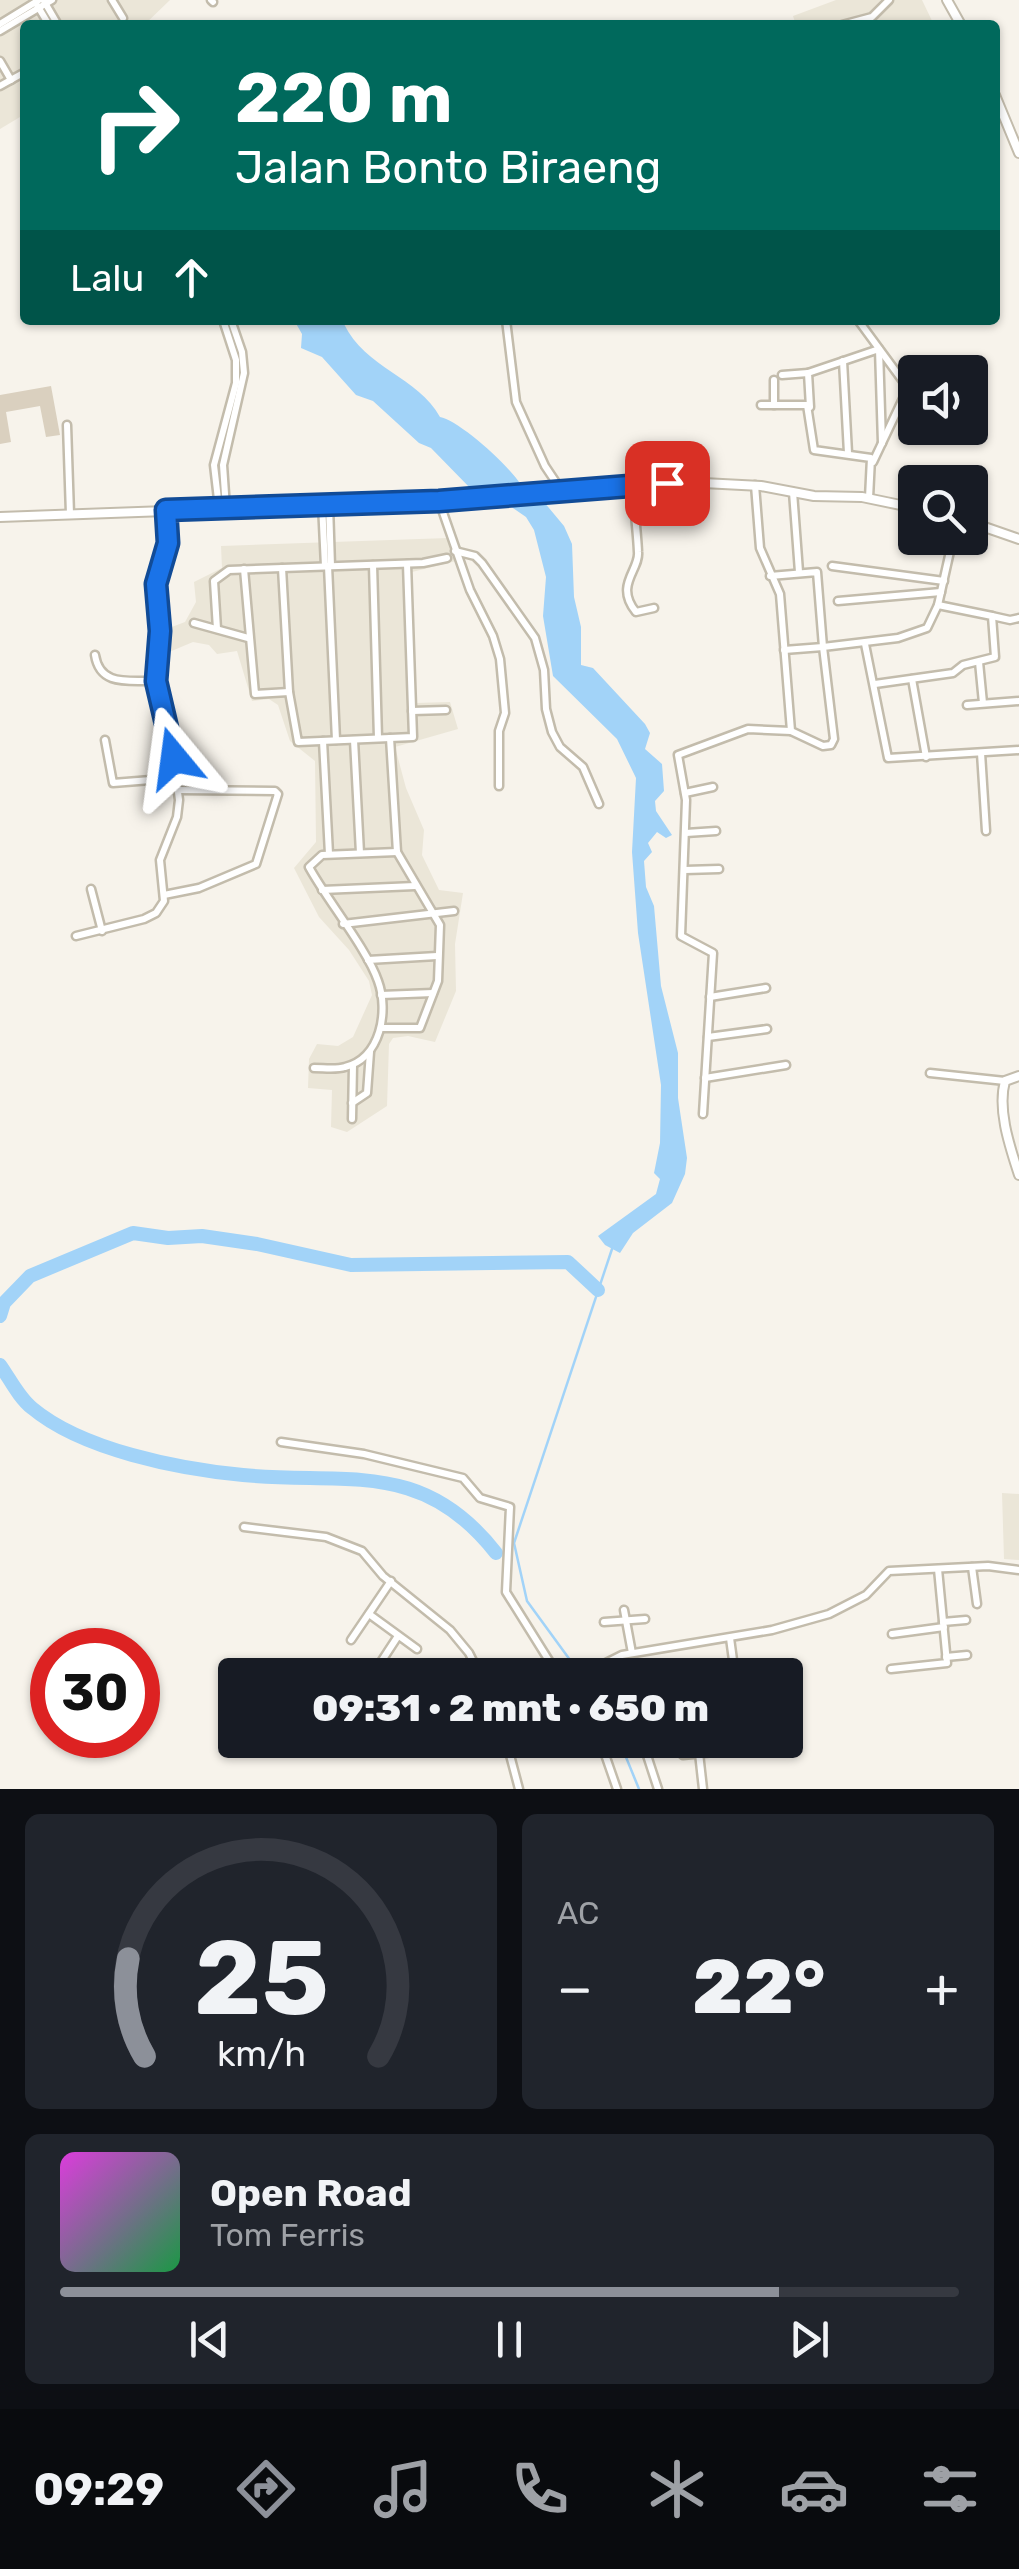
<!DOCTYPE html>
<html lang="id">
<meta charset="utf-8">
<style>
:root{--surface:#171b24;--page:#20242c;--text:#f1f3f6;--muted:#9ea1a6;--line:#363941;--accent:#8c9099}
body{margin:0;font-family:Rubik,sans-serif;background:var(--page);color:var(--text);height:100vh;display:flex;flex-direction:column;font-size:38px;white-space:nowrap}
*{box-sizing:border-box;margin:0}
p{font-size:32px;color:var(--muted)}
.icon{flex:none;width:55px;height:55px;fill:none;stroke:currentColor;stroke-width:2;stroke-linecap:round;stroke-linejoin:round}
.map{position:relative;height:1789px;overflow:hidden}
.side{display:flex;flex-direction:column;gap:25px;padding:25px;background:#0d0f14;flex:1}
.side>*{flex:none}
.top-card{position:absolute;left:20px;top:20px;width:980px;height:305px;border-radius:10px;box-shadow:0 2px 8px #0004;background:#00695c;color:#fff;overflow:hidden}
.tools{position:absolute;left:898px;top:355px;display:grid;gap:20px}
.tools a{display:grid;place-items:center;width:90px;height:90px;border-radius:10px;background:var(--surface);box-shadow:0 2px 8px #0004;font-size:50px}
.speed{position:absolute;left:30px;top:1628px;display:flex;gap:20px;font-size:50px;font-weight:700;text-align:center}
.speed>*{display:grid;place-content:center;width:130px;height:130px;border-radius:50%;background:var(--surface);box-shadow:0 2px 8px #0004;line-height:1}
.speed .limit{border:15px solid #d22;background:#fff;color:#111}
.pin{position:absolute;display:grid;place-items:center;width:85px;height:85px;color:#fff;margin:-42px;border-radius:20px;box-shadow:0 5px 15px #0006}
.me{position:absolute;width:110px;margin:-55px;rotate:344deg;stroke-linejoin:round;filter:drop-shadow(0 0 8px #0008)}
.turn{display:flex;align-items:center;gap:35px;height:210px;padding:0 50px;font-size:45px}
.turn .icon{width:130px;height:130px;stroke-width:2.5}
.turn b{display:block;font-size:70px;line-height:85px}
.then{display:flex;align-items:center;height:95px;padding:0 50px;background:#0003;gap:20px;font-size:38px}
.big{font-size:75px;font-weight:800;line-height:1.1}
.side .widget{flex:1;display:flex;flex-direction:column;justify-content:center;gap:15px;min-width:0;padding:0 35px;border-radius:15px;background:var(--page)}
.side .dial{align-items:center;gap:0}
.dial svg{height:260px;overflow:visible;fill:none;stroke:var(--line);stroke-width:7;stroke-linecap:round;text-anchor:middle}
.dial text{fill:var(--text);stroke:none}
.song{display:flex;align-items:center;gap:30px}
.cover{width:120px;height:120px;border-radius:15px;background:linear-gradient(135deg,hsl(300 70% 55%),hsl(140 70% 35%))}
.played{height:10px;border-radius:5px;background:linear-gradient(90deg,var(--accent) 80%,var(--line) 80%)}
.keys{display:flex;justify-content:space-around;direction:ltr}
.heat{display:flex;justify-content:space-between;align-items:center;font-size:55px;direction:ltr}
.side .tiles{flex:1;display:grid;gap:25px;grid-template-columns:1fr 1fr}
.widget:last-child{grid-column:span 2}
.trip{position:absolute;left:218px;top:1658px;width:585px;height:100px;border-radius:10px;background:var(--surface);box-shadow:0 2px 8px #0004;font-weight:800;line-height:100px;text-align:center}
.dock{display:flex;height:160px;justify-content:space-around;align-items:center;background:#090b0e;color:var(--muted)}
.dock .icon{width:70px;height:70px}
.dock .current{color:var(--accent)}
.dock b{font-size:45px;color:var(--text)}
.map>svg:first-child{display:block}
</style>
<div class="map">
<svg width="1019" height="1789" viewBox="0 0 1019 1789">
<rect width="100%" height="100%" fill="#f7f3eb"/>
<g fill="#ebe6d8">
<polygon points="0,0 170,0 144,25 25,25 25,114 0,129"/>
<polygon points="836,0 922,0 934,25 796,25 793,16"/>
<polygon points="448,538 456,561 404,574 406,620 415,703 450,702 458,729 395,747 406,788 424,830 422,855 439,890 463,893 455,944 456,991 435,1042 408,1036 393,1038 389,1044 387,1106 347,1132 331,1127 332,1090 308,1088 309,1059 317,1044 338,1046 353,1037 372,995 369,981 349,950 319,917 294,868 316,842 315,761 290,741 278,705 269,699 252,701 237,651 217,654 209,645 193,642 162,655 164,630 185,622 196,602 194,582 222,568 221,546"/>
<polygon points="1002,1493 1019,1494 1019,1560 1004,1559"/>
</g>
<path fill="#a2d3f8" d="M294 320H334L344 324C365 368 418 377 440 417 460 420 523 477 526 495L539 496 564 526 572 544 574 597 581 627V665L593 668 645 724 650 733 645 749 662 764 664 791 655 801 656 811 672 835 666 838 657 832 648 843 652 852 644 861 646 887 654 906 661 986 678 1053V1098L687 1158 685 1174 672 1203 633 1233 620 1253 605 1245 598 1236 656 1194 660 1179 654 1173 660 1143 661 1085 638 933 632 852 636 778 617 739 553 676 543 616 546 577 534 530 526 517 510 506 472 490 431 448 419 443 373 401 356 395 322 357 301 348 302 334Z"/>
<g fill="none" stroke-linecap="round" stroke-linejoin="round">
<g stroke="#a2d3f8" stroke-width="2.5">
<polyline points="581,1675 527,1601 514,1543 612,1249"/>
<polyline points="619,1740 639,1789"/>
</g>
<g stroke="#a2d3f8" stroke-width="14">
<polyline points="0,1316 4,1303 30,1276 133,1233 168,1238 202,1236 257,1244 351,1265 568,1262 598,1290"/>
<path d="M0 1365C10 1379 19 1398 32 1408 82 1450 179 1469 243 1475 345 1485 422 1458 496 1553"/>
</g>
</g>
<polygon fill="#dad0bf" points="51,386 60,435 46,437 40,406 6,412 11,442 0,444 0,395"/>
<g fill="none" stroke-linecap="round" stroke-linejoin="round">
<defs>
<g id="minor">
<polyline points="112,0 123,18"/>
<polyline points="211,0 213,2"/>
<polyline points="44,1 58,25"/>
<polyline points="37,5 49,25"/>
<polyline points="0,24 39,0"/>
<polyline points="842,25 872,17 889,0"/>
<polyline points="0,31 52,0"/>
<polyline points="0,61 11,80"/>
<polyline points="0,86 25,72"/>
<polyline points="506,320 516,402 545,466 561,490"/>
<polyline points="858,320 908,388 873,462"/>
<polyline points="843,361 848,453"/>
<polyline points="782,375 808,373"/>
<polyline points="774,380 774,405"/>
<polyline points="761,405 807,405 814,450 871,458 869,498"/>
<polyline points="810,407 808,373 879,349 882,443"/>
<polyline points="67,425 70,514"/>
<path d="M632 485C634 507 637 530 638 552 640 570 614 585 636 612L654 608"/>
<polyline points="755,485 760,548 780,594 791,731 823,746 831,745 834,739 823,647 898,638 927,628 938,605 953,538"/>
<polyline points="793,492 799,572"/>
<polyline points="439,501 470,590 493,636 500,659 505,713 499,731 499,786"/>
<polyline points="322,504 325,566"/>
<polyline points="329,505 331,566"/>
<polyline points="219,508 214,465 236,383 236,360 223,320"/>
<polyline points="226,508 223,465 244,373 242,352 231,320"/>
<polyline points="455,551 475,556 482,563 535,638 544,670 546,709 552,732 560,747 583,767 599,804"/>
<polyline points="373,565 378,738"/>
<polyline points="328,566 336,740"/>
<polyline points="832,566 944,581"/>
<polyline points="282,568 289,692 298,742 413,737 407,564"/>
<polyline points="244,569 255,694 289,692"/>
<polyline points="770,576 817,572 823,647 784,650"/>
<polyline points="838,601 941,592"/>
<polyline points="992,616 1010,620 1019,618"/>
<polyline points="194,623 248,638"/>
<polyline points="217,629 214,581 229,570 423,563 447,558"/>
<polyline points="865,644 888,758 1019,750"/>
<path d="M95 655C100 687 129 680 156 681"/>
<polyline points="979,662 983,703"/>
<polyline points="912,679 926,757"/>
<polyline points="875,684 953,673 963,665 995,657 992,616 938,605"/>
<polyline points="967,705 1019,701"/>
<polyline points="412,711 446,710"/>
<polyline points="105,740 113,783 176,778"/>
<polyline points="354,740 360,853"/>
<polyline points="323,741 329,854"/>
<polyline points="981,753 986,831"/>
<polyline points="685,793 713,787"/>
<polyline points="686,833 716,831"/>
<polyline points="685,870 719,869"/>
<polyline points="91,889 102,931"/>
<polyline points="322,890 415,886"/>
<polyline points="164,895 199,888 256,864 278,794 275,791 178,790"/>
<polyline points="343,924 454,911"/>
<polyline points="76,936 144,919 156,913 164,901 160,860 177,817 179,800 171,738 161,712 156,681 160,631 156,584 168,543 167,511"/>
<polyline points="368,960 437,956"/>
<polyline points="381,995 433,993"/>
<polyline points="710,997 766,988"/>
<polyline points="381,1028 420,1028 438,981 440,925 397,852 390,738"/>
<polyline points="708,1037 767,1029"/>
<path d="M314 1068C324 1068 336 1070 345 1067 381 1058 389 1011 378 981 367 949 327 900 309 867L322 855 397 852"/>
<polyline points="930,1073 1005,1081"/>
<polyline points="705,1078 786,1065"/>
<polyline points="352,1103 367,1093 370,1052"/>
<polyline points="703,1114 713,953 681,936 686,800 678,755 748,729 791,731"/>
<polyline points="352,1119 353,1065"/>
<polyline points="281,1442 364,1454 463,1478 480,1498 510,1507 506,1592 558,1675"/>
<polyline points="244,1527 326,1537 362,1551 383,1576 450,1630 469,1653 480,1675"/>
<polyline points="972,1567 977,1604"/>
<polyline points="624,1610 632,1653"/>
<polyline points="369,1614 417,1649"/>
<polyline points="604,1622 645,1619"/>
<polyline points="943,1622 966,1620"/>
<polyline points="892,1634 944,1627"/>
<polyline points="730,1638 735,1675"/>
<polyline points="351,1640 391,1581"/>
<polyline points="946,1657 967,1655"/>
<polyline points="381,1662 398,1636"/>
<polyline points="891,1669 947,1663 938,1569"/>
<polyline points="588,1675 604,1664"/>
<polyline points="609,1675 604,1664 622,1655 772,1630 829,1614 866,1595 889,1571 988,1566 1019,1570"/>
<polyline points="743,1675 762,1672"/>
<polyline points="506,1740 519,1789"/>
<polyline points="600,1740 617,1789"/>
<polyline points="642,1740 658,1789"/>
<polyline points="744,1740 745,1749 774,1747"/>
<polyline points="699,1753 703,1789"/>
<polyline points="683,1755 745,1749"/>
</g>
<g id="tertiary">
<polyline points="947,0 961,25"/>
<polyline points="995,95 1019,153"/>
<polyline points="0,517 439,501 684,482 761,486 814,496 862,497 915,508"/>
<polyline points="970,522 1019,539"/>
<path d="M1019 1076 1005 1081C997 1110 1010 1147 1019 1175"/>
</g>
</defs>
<use href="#minor" stroke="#c3bcac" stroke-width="11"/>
<use href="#tertiary" stroke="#c3bcac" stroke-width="12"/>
<use href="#minor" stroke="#fff" stroke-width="6"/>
<use href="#tertiary" stroke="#fff" stroke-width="8"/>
</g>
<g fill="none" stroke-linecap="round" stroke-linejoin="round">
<defs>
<polyline id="route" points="174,758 156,681 160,631 156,584 168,543 166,510 439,501 667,483"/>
</defs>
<use href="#route" stroke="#114b97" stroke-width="25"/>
<use href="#route" stroke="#1a73e8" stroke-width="18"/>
</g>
</svg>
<div class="tools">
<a><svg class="icon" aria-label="sound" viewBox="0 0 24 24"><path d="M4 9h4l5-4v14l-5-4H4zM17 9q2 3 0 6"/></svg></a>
<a><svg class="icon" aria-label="search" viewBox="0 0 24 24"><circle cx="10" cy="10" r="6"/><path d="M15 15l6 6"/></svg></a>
</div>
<div class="speed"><div class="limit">30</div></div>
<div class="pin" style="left:667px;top:483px;background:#d93025"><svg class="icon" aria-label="arrive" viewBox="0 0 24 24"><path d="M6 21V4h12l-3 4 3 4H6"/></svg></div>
<svg class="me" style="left:174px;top:758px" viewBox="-20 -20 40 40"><path d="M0-17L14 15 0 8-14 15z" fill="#1a73e8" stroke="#fff" stroke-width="4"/></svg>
<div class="trip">09:31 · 2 mnt · 650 m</div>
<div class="top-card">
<div class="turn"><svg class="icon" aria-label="right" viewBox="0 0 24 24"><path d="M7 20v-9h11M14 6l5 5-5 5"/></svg><div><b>220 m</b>Jalan Bonto Biraeng</div></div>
<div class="then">Lalu<svg class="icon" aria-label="ahead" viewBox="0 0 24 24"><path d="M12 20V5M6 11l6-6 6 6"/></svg></div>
</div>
</div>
<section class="side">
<div class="tiles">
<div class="widget dial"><svg viewBox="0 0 100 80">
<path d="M14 69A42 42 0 1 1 86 69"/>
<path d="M14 69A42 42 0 0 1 9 39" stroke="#8c9099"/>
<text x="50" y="56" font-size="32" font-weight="700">25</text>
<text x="50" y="72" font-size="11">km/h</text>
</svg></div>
<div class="widget"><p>AC</p>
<div class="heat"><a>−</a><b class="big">22°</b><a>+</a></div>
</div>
<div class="widget">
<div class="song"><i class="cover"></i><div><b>Open Road</b><p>Tom Ferris</p></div></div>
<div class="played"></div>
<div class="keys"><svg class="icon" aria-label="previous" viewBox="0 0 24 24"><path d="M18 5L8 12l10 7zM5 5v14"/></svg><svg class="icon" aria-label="pause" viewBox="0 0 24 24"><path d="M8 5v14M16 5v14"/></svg><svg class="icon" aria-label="next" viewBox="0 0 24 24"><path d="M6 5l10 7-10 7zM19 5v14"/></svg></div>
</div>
</div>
</section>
<nav class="dock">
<b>09:29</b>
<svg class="icon current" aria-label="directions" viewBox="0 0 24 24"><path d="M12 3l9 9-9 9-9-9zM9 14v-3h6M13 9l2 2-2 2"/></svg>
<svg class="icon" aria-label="music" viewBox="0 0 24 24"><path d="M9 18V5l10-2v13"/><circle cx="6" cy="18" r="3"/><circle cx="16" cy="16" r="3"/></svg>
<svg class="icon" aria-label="phone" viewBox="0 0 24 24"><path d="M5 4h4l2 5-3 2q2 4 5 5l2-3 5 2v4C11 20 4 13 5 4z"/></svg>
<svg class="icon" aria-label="climate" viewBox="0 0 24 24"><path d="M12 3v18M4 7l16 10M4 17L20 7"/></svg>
<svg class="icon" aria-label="car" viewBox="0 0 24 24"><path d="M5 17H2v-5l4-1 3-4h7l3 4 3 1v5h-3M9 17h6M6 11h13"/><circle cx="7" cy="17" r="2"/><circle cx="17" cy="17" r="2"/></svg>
<svg class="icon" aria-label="filters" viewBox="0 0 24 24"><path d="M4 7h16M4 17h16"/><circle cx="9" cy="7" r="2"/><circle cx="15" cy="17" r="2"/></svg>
</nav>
